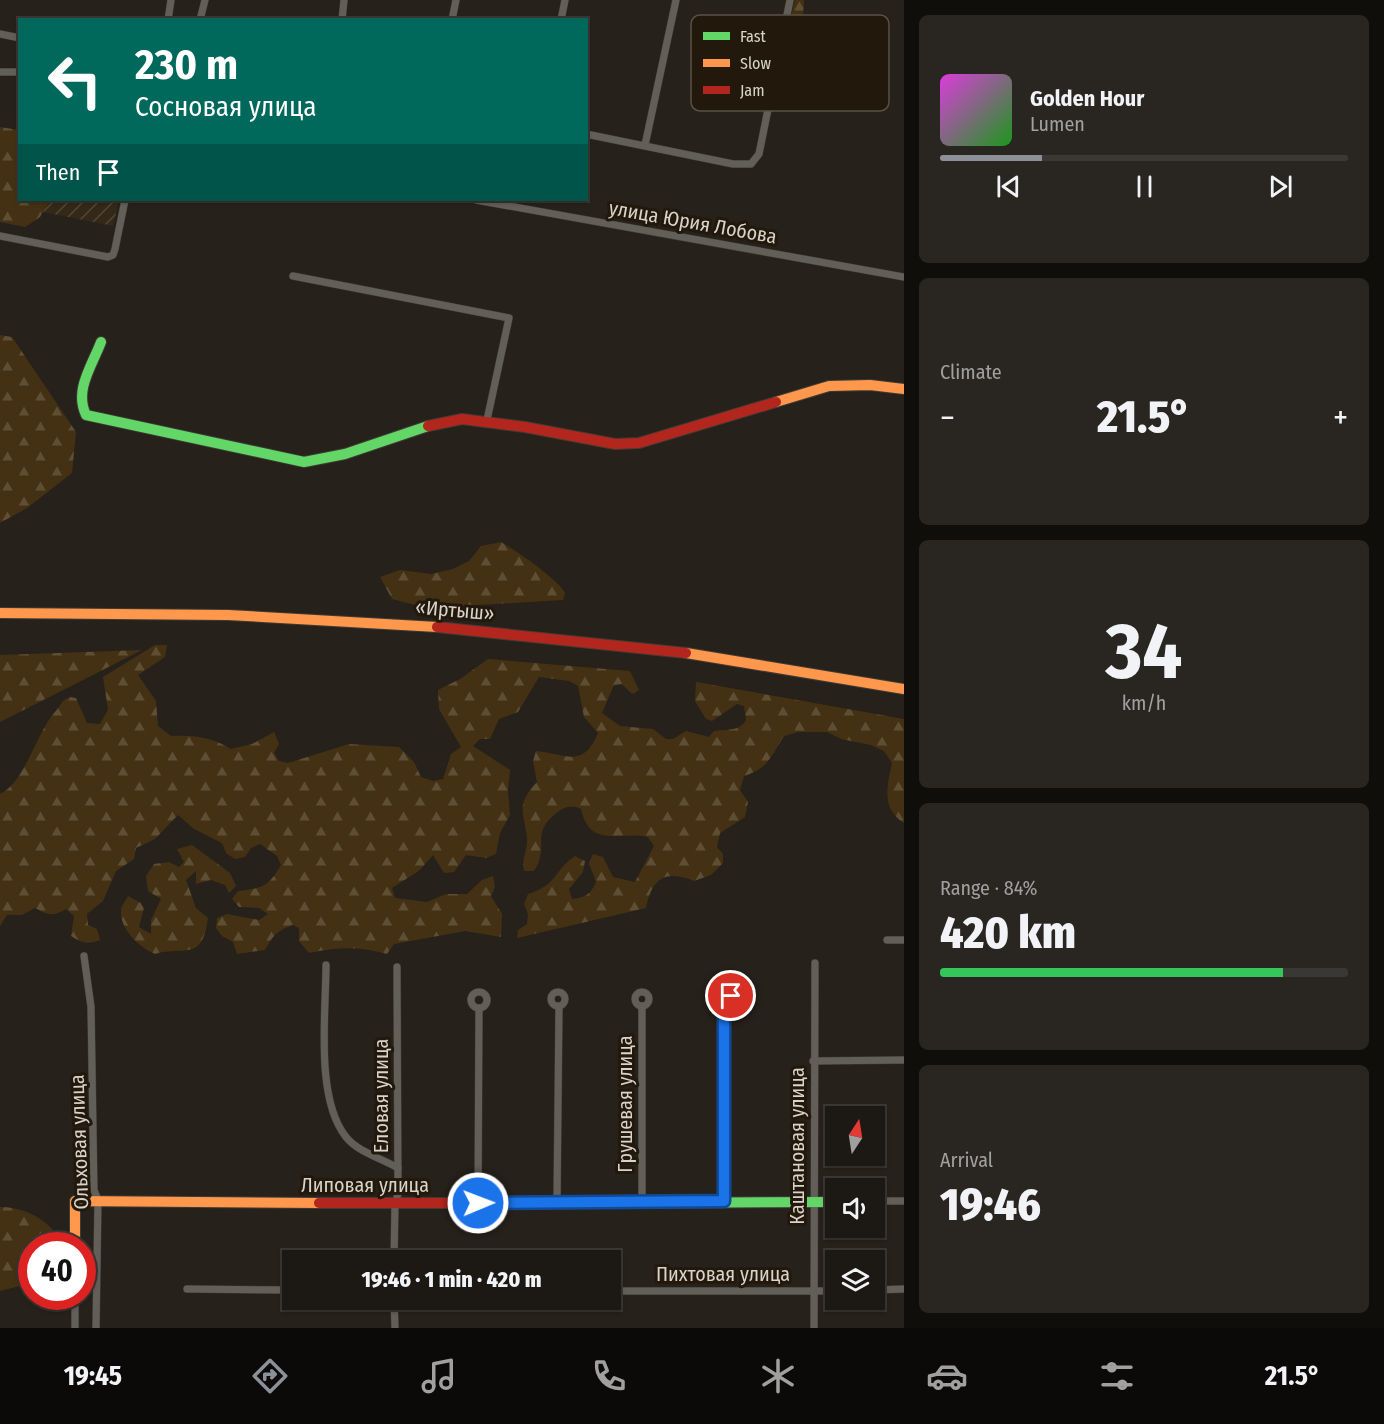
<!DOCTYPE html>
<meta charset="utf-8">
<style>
:root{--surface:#1c1914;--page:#292622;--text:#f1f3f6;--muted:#a0a0a0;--line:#3a3834;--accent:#8c9099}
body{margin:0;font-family:"Fira Sans Condensed",sans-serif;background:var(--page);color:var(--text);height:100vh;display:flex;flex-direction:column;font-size:22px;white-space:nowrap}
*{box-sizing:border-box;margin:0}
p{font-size:20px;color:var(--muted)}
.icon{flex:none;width:33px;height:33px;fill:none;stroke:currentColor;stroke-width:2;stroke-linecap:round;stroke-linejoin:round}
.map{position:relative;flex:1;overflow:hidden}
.drawer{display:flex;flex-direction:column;gap:15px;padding:15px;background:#0f0e0b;width:480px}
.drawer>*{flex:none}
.hud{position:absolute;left:18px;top:18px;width:570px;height:183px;border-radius:0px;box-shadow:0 2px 4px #0004,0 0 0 2px var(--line);background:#00695c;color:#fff;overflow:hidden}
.needle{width:39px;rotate:12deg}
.fabs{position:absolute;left:825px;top:1106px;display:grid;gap:12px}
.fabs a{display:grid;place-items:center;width:60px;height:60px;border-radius:0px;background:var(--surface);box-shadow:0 2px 4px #0004,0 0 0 2px var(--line);font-size:30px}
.speed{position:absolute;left:18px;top:1232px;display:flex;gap:12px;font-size:30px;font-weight:700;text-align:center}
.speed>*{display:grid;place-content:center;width:78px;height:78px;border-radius:50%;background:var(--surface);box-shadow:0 2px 4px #0004,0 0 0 2px var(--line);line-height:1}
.speed .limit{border:9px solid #d22;background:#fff;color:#111}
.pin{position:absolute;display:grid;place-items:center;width:51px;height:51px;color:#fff;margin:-26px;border:3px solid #fff;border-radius:50%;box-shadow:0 2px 6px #0007}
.me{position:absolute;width:66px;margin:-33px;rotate:89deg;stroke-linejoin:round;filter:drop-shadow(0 0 4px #0008)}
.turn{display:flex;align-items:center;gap:21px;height:126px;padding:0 18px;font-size:27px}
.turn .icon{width:78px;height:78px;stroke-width:2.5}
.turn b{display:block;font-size:42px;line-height:51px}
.then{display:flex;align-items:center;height:57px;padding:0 18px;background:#0003;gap:12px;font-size:22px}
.big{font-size:45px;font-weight:800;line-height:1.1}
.drawer .card{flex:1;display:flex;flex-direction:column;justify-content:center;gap:9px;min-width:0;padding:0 21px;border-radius:9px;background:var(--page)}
.drawer .dial{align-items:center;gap:0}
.dial b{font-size:78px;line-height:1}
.song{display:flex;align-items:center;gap:18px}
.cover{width:72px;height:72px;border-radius:9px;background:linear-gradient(135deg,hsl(300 70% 55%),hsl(120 70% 35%))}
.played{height:6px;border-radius:3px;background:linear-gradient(90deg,var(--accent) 25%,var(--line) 25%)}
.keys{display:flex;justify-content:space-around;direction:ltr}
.heat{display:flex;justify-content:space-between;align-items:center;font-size:33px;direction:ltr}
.charge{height:9px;border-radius:4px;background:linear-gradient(90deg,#34c759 84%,var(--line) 0)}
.trip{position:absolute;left:282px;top:1250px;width:339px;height:60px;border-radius:0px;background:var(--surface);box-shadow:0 2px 4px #0004,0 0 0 2px var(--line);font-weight:800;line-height:60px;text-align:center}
.tab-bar{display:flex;height:96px;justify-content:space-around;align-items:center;background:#0b0a08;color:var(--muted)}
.tab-bar .icon{width:42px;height:42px}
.tab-bar .current{color:var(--accent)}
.tab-bar b{font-size:27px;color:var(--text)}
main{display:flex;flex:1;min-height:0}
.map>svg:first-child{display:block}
</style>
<main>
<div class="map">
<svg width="904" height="1328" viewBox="0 0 904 1328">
<defs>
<pattern id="industrial-furrows" width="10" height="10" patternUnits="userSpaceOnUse" patternTransform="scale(1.5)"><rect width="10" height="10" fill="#342817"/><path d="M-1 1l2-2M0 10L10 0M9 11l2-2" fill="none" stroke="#514637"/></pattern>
<pattern id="forest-firs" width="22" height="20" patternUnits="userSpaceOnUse" patternTransform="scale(1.5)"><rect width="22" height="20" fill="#443113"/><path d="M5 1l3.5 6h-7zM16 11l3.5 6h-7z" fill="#5e4e34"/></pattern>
</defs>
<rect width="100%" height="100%" fill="#26211a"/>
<polygon fill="url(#industrial-furrows)" points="35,200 119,200 113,226 33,210"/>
<g fill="url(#forest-firs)">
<path d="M795 0H804C804 17 800 30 796 46 791 68 794 79 780 98L778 93 794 25 791 17Z"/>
<polygon points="0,127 19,130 20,200 50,200 40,217 25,227 0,222"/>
<polygon points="0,335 12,337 76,432 72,473 27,508 0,523"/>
<path d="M501 542C515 550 559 580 565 593L563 600 427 608 392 599 380 577 400 570 431 574 453 569 469 561 481 546Z"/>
<path d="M155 645H167L165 657 138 675 156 701 158 726 171 736C193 735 212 737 231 749L252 744 274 732 279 744 274 753 279 761 288 763 349 744 399 747 414 762 421 777 433 781 443 779 451 754 461 747 439 709 438 690 460 679 488 659 630 671 639 690 632 694 622 684 614 685 602 713 620 726 653 729 666 739H673L686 731 709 737 714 731C727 729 739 732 746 720L744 706 737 704 712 721 706 719 695 701 696 682 904 719V823C881 809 887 786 892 763L884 751 871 745 841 739 827 732H798L784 736C771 756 768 769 744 776L740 790 748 802 745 817 720 833 717 847 723 854V863L711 875 694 881C664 869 652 879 646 908L517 938 518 930 527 924 528 914 524 904 528 894C558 885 554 870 575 856L585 861 583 872 569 889 572 899C585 898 591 894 596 882L589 863 593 854 603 857 613 877 635 882 654 846 648 837C619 831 590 849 581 809 569 804 565 807 555 814 530 835 550 847 534 871H524C521 858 528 850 527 838 524 811 515 806 537 782L533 761 536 751C567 754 583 769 598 733L584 717 578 686 569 681 539 677 518 712 499 719 490 739H480L473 746 510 770 508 791 510 815 500 833 496 854 486 858 466 855 454 872 444 873 433 855 420 870 392 888 395 898 427 902 446 894H467L482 880 493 876 495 887 491 896 502 914 501 937 465 931 394 944 387 954C360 946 337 947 309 953L299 941V928L293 925C276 931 273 936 265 950L237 954 233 942 222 936 216 928 217 918 227 914 259 920 268 914 259 908 239 907 232 899 238 891C263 888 268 887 281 865L277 856 260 844 251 848 245 857 235 859 226 853 222 843 194 829 178 815 155 839 136 848 134 859 116 871 103 901 87 914 88 925 97 929 100 940C88 945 82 943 71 936L74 916 66 909C53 917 48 915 35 908L22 915H7L0 926V794C25 782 35 736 54 713 61 706 60 701 70 697L76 698 87 723 100 724 108 710 103 677Z"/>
<polygon points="142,650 0,722 0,655"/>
<path d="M192 845 230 873 236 886 229 893 225 885 211 880 196 884V871L186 880 196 908 208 918C202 963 185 945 155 954 139 947 119 929 121 909 122 905 126 900 128 896L141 903 144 908 139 927 151 934V920L161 899 148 891 146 876 154 864 169 862 179 867 184 862 177 849Z"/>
<path d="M0 1207C20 1207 39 1215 52 1229V1245H32L31 1283 0 1291Z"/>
</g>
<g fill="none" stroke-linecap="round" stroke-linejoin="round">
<defs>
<g id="street">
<polyline points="168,20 171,0"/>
<polyline points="200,20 205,0"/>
<polyline points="342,20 344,0"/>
<polyline points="452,20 456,0"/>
<polyline points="561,20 565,0"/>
<polyline points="0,34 20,38"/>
<polyline points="0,72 20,72"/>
<polyline points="586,134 733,164 751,164 759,154 790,0"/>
<polyline points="645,145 676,0"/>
<polyline points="476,200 904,277"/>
<polyline points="0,236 108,257 113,255 115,249 125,200"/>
<polyline points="293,276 509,318 487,420"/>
<polyline points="887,940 904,940"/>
<polyline points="84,956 91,1007 94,1190 98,1200 96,1328"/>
<path d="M326 965C326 1013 315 1098 346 1137 358 1152 381 1158 398 1168"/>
<circle cx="724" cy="999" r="7"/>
<circle cx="642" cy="999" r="7"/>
<circle cx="558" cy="999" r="7"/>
<circle cx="479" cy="1000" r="8"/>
<polyline points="642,1006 642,1202"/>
<polyline points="724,1006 724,1201"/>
<polyline points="813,1061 904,1060"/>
<polyline points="557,1201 559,1007"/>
<polyline points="874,1201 904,1201"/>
<polyline points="478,1203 479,1008"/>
<polyline points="394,1260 395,1204 398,1194 397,967"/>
<polyline points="187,1289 292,1290"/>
<polyline points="874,1290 904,1289"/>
<polyline points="610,1291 836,1291"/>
<polyline points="75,1296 75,1328"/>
<polyline points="394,1299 395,1328"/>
<polyline points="814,1328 815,963"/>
</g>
<g id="fast">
<path d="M101 342C92 366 74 390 86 415L304 462 345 454 428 426"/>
<polyline points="637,1203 836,1202"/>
</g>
<g id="slow">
<polyline points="776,402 829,386 870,385 904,389"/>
<polyline points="0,613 228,615 437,627"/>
<polyline points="686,653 904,689"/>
<polyline points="75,1245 75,1201 319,1203"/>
</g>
<g id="jam">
<polyline points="428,426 462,419 525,427 615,444 639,443 776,402"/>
<polyline points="437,627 686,653"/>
<polyline points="319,1203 637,1203"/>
</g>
</defs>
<use href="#street" stroke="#3f3b35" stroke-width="8"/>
<use href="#fast" stroke="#3f3b35" stroke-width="12"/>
<use href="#slow" stroke="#3f3b35" stroke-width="12"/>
<use href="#jam" stroke="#3f3b35" stroke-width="12"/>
<use href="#street" stroke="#625e58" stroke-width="7"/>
<use href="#fast" stroke="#63d668" stroke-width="10"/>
<use href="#slow" stroke="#ff974d" stroke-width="10"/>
<use href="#jam" stroke="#b3261e" stroke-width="10"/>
</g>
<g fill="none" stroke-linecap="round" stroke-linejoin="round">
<defs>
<polyline id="route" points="478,1203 724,1201 724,1006 731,1002 731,996"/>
</defs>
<use href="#route" stroke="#114b97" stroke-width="15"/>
<use href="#route" stroke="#1a73e8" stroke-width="10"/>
</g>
<g text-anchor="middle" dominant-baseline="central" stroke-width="6" stroke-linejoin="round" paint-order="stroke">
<g font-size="20" fill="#d9d3ca" stroke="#22190c">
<text transform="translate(693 222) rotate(10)">улица Юрия Лобова</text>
<text transform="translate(455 610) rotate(5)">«Иртыш»</text>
<text transform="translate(381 1096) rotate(-90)">Еловая улица</text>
<text transform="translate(625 1104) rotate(-90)">Грушевая улица</text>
<text transform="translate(79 1142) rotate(-92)">Ольховая улица</text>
<text transform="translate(797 1146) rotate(-90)">Каштановая улица</text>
<text x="365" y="1185">Липовая улица</text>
<text x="723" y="1274">Пихтовая улица</text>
</g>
</g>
<rect x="691" y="15" width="198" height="96" rx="9" fill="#22190c" stroke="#595145" stroke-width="1.5"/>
<rect x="703" y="32" width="27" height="8" fill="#63d668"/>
<rect x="703" y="59" width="27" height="8" fill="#ff974d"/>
<rect x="703" y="86" width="27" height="8" fill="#b3261e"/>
<g font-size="16" fill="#d9d3ca">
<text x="740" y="42">Fast</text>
<text x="740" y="69">Slow</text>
<text x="740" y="96">Jam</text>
</g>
</svg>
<div class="fabs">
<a><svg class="needle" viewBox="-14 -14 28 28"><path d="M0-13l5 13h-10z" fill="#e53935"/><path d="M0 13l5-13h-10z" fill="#a0a0a0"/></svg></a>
<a><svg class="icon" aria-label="sound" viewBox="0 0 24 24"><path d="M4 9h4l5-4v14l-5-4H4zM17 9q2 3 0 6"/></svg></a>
<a><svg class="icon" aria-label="layers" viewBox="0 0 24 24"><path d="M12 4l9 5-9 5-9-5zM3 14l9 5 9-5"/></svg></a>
</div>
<div class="speed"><div class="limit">40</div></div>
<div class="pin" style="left:731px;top:996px;background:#d93025"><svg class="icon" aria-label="arrive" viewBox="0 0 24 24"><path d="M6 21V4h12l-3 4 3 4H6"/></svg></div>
<svg class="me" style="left:478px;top:1203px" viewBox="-20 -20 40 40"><circle r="17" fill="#1a73e8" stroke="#fff" stroke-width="3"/><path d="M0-11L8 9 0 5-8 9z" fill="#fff"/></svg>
<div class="trip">19:46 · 1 min · 420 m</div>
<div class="hud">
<div class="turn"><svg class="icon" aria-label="left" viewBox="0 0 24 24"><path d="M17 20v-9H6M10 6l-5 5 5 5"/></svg><div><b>230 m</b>Сосновая улица</div></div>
<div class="then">Then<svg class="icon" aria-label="arrive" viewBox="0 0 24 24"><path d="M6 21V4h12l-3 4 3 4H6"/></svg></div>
</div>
</div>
<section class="drawer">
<div class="card">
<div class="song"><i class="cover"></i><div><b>Golden Hour</b><p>Lumen</p></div></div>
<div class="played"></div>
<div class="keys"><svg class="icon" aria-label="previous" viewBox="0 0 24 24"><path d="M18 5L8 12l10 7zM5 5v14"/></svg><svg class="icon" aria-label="pause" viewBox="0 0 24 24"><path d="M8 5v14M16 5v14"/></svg><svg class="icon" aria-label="next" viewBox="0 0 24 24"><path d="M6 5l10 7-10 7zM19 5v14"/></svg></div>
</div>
<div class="card"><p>Climate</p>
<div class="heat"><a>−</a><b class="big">21.5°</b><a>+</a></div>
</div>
<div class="card dial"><b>34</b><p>km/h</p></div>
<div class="card"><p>Range · 84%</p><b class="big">420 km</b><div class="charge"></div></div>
<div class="card"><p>Arrival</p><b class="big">19:46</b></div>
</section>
</main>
<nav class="tab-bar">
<b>19:45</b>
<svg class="icon current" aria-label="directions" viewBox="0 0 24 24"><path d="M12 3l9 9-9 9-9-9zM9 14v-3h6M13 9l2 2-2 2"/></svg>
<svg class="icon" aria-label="music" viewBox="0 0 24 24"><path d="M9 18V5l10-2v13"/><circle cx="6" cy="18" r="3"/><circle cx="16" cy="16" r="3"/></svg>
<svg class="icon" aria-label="phone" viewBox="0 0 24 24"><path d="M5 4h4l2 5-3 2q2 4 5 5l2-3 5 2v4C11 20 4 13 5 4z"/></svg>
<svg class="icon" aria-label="climate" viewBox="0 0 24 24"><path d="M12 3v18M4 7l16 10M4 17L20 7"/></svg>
<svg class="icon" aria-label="car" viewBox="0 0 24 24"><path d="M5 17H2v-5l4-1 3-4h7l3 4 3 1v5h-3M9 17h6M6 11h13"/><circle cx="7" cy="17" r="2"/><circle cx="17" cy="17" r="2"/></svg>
<svg class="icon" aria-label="filters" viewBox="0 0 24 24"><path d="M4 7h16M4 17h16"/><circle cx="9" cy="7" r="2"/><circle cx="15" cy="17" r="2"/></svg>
<b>21.5°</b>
</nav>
